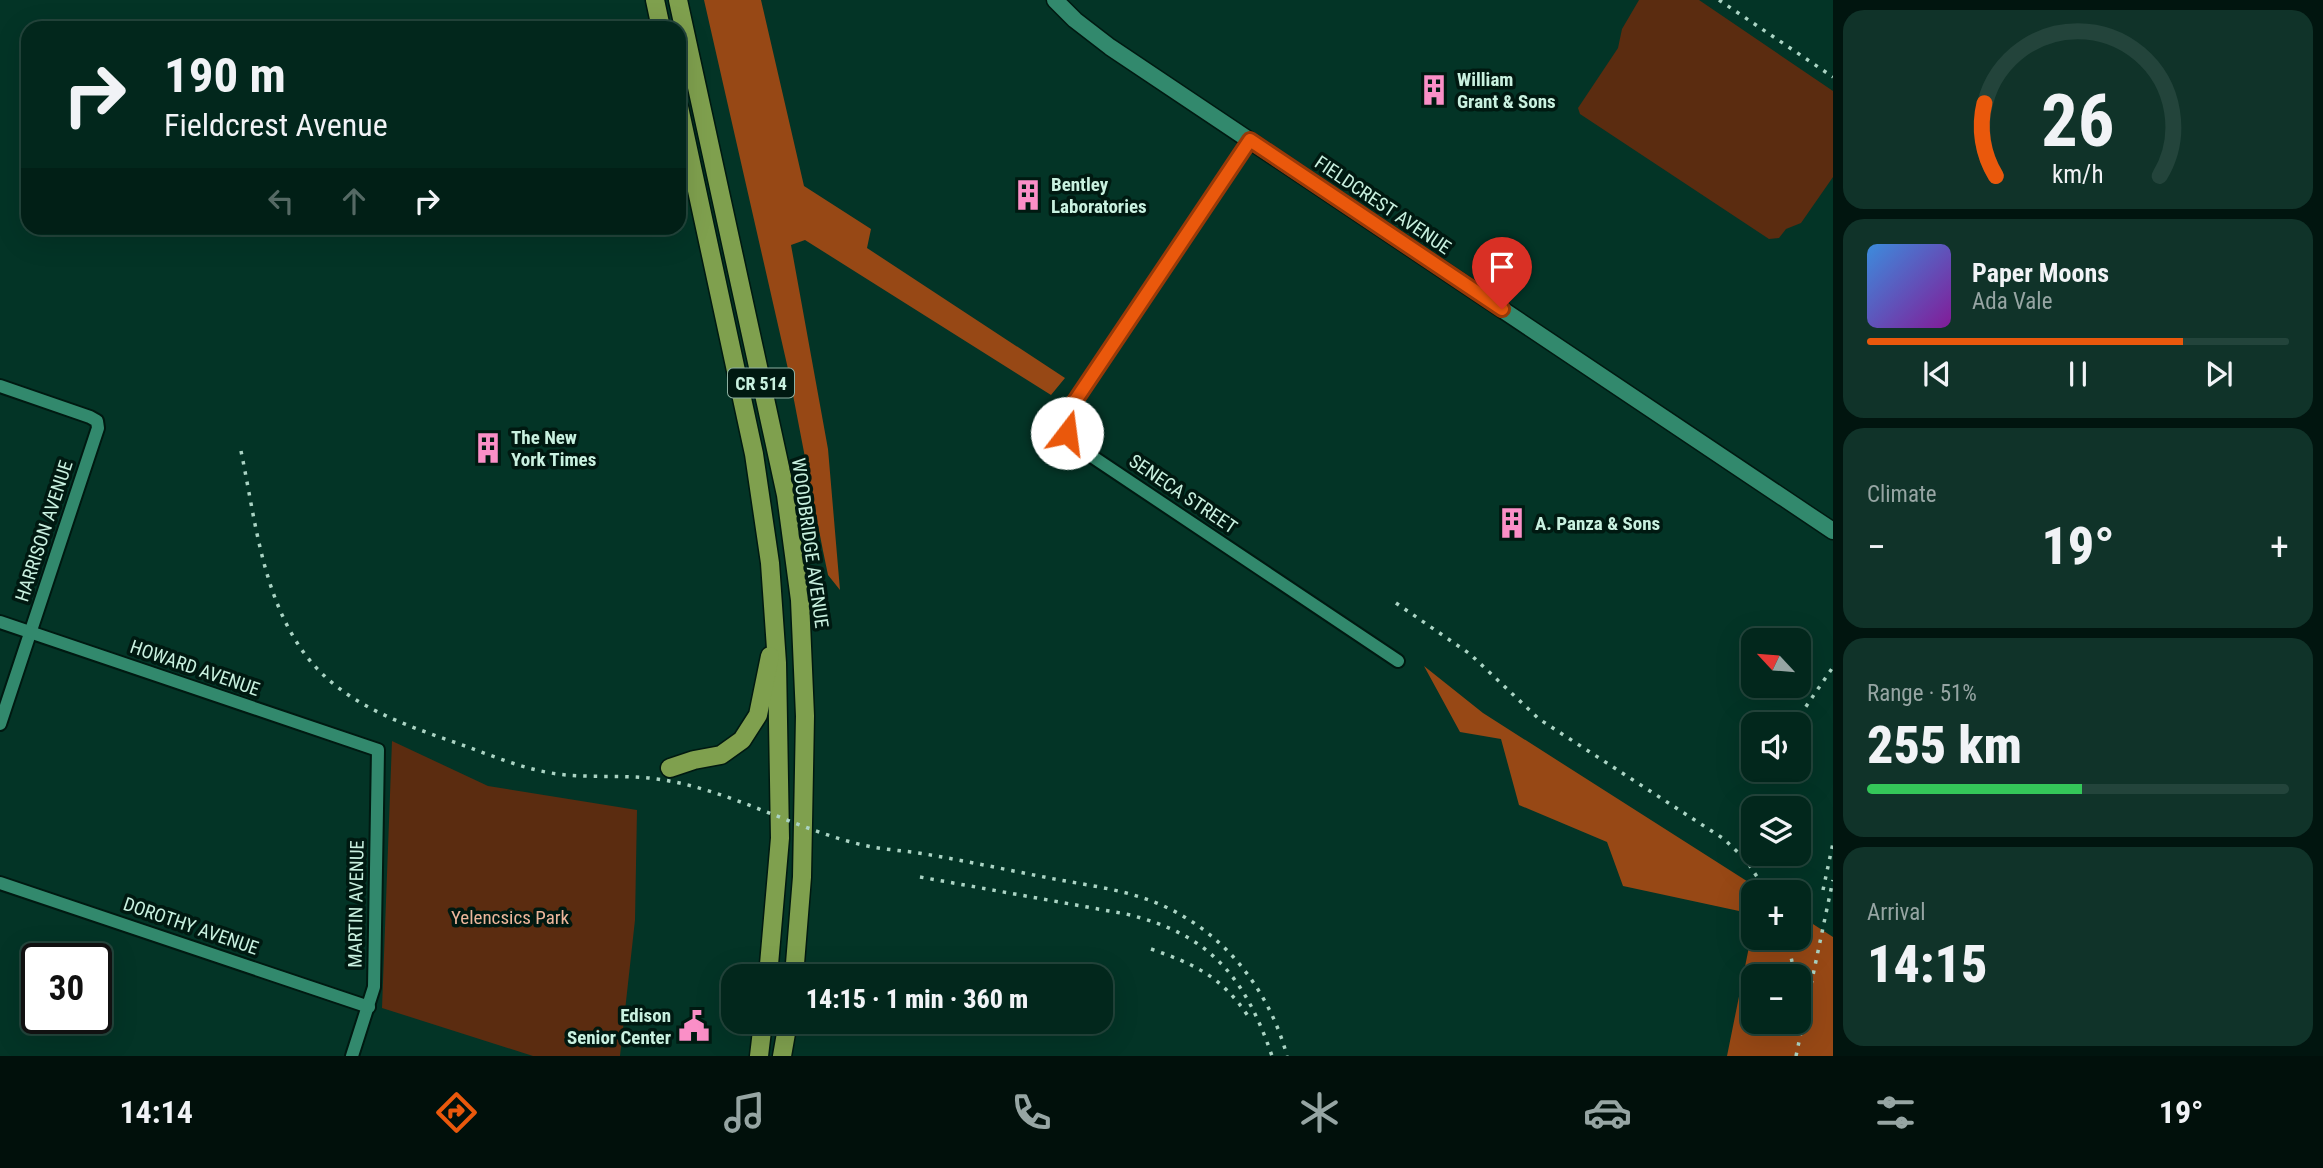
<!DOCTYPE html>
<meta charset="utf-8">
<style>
:root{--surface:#02271c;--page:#103329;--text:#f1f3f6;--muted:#96a5a3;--line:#23443b;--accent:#ea580c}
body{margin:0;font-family:"Roboto Condensed",sans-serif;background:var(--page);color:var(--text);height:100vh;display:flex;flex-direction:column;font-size:26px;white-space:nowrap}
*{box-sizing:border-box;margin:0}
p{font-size:23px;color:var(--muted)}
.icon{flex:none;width:38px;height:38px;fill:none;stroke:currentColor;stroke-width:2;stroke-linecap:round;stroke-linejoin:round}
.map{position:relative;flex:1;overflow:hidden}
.side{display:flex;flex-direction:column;gap:10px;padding:10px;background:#01150f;width:490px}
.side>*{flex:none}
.guide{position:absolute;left:21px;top:21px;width:665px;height:214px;border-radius:21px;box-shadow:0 7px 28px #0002,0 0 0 2px var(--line);background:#02271c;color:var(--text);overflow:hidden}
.needle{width:46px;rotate:296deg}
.controls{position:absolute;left:1741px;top:628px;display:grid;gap:14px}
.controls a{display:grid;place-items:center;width:70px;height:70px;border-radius:14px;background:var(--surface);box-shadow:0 7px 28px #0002,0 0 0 2px var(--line);font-size:35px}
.speed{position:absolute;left:21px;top:943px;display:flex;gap:14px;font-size:35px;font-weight:700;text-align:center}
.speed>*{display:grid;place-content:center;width:91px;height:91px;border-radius:50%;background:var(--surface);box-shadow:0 7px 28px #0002,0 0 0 2px var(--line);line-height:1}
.speed .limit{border:4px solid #111;border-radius:10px;background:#fff;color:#111}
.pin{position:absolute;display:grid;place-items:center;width:60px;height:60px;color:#fff;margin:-72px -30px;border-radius:50% 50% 50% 0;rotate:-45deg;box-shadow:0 0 7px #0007}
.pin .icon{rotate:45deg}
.me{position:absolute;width:77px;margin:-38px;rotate:15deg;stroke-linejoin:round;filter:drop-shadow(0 0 5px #0008)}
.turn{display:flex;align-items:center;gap:24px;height:147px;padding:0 28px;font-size:32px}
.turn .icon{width:91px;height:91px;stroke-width:2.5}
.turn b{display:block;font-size:49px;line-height:60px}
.lanes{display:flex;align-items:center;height:66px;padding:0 28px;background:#0003;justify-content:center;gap:35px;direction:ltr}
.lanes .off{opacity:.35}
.big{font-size:52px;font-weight:800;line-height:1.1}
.side .widget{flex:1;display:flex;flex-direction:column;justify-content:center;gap:10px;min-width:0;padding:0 24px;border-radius:21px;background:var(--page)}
.side .dial{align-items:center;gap:0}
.dial svg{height:182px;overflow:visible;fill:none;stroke:var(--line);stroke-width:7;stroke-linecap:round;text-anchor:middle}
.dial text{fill:var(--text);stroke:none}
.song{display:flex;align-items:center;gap:21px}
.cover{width:84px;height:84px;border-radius:10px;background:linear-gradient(135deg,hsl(210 70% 55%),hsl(290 70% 35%))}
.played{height:7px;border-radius:4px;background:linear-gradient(90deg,var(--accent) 75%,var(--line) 75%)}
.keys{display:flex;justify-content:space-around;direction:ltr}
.heat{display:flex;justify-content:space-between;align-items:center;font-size:38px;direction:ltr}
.charge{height:10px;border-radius:5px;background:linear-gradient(90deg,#34c759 51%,var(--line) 0)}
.trip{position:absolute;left:721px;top:964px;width:392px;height:70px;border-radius:21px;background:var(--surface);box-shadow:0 7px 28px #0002,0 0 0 2px var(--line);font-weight:800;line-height:70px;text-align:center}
.tabs{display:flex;height:112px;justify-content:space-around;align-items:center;background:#01100b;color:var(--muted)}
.tabs .icon{width:49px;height:49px}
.tabs .on{color:var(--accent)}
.tabs b{font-size:32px;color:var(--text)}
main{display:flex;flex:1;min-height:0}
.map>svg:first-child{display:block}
</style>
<main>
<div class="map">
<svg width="1833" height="1056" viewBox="0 0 1833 1056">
<rect width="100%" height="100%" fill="#033426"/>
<g fill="#5b2c10">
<polygon points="1639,0 1699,0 1833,91 1833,177 1801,223 1786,229 1779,238 1769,239 1580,114 1578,108 1618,48 1622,29"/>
<polygon points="392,741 488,786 637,810 635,920 620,1056 533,1056 382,1008"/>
</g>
<g fill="#974815" fill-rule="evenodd">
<polygon points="704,0 761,0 804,186 871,229 867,248 1065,378 1051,395 805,240 791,245 828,449 840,590 828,575 823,551 788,369"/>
<polygon points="1424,666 1483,713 1764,892 1754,892 1753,914 1623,886 1607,842 1519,805 1501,739 1460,732"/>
<path d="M1799 915 1833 937V1056H1727L1753 927 1754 938H1799ZM1754 976H1799V1022H1754Z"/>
</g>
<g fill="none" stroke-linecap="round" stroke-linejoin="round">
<defs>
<g id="minor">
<path d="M1250 140 1069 409C1062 422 1065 434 1075 445L1398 661"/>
<polyline points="0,386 90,417 97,421 98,428 0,724"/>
<polyline points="0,622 378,750 374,987 352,1056"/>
<polyline points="0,883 369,1007"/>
</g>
<polyline id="tertiary" points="1055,0 1075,20 1110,47 1833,531"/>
<g id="primary">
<polyline points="655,0 661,28"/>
<polyline points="678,0 786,495 800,600 805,716 802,877 794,976"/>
<polyline points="679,107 754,454 770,563 777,663 780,838 768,976"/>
<polyline points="670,768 694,760 721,755 742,740 758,715 770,656"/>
<polyline points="759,1056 763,1022"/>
<polyline points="782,1056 788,1022"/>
</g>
</defs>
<use href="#minor" stroke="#001911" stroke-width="16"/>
<use href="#tertiary" stroke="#001911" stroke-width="19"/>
<use href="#primary" stroke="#001911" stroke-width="21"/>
<use href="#minor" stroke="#32896d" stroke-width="12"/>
<use href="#tertiary" stroke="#32896d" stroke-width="16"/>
<use href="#primary" stroke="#7fa04e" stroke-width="18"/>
<g stroke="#abd4c4" stroke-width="3.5" stroke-dasharray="3.5 7" stroke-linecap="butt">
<polyline points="1719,0 1833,77"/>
<path d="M241 451C256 523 263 605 312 663 353 710 412 727 468 747 495 757 522 768 551 773 586 779 622 774 657 779 731 789 798 832 872 847 889 850 907 851 925 854 966 861 1008 870 1049 878 1085 885 1124 889 1159 904 1223 931 1269 989 1287 1056"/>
<polyline points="1396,603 1470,654 1539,719 1724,839 1746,860 1767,892"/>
<polyline points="1794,724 1833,667"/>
<path d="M920 877 1126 914C1210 934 1245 977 1272 1056"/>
<polyline points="1823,890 1833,843"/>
<polyline points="1787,938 1795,976"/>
<path d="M1151 949C1194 964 1221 976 1248 1016"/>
<polyline points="1796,1056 1833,880"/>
</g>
</g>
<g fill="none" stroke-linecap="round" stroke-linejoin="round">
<defs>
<polyline id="route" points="1067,433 1065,418 1069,410 1250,140 1502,309"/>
</defs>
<use href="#route" stroke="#983908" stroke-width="18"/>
<use href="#route" stroke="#ea580c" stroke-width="12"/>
</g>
<defs>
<symbol id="building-bare" viewBox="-9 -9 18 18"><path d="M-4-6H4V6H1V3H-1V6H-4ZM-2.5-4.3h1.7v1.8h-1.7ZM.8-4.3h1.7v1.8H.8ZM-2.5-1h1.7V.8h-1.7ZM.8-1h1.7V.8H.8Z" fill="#fa8fc7" stroke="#001911" stroke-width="2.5" paint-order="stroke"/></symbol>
<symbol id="civic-bare" viewBox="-9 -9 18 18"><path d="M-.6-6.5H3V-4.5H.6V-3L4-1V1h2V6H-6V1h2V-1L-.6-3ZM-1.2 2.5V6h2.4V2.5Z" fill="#fa8fc7" stroke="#001911" stroke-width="2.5" paint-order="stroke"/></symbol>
</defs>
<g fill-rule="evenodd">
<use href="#building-bare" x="1412" y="68" width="44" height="44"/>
<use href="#building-bare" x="1006" y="173" width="44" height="44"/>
<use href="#building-bare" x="466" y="426" width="44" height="44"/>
<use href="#building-bare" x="1490" y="501" width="44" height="44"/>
<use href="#civic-bare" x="672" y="1004" width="44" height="44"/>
</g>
<g text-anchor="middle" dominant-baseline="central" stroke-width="7" stroke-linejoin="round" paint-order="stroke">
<rect fill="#001911" stroke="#8db0a2" stroke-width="2" x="728" y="368.5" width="66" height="29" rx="5"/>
<g font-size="18" font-weight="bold" fill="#c9f1e0">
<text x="761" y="383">CR 514</text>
</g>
<g font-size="19" font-weight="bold" fill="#c9f1e0" stroke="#001911" text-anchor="start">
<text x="1457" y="79">William<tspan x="1457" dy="22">Grant &amp; Sons</tspan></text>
<text x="1051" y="184">Bentley<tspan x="1051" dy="22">Laboratories</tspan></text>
<text x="511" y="437">The New<tspan x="511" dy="22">York Times</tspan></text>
<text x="1535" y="523">A. Panza &amp; Sons</text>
<text x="671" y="1015" text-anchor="end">Edison<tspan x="671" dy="22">Senior Center</tspan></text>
</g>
<g font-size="19" fill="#c9f1e0" stroke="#001911">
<text transform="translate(1383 205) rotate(34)">FIELDCREST AVENUE</text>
<text transform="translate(1183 494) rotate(34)">SENECA STREET</text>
<text transform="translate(44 531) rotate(-72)">HARRISON AVENUE</text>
<text transform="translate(810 543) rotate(82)">WOODBRIDGE AVENUE</text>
<text transform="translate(195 668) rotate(19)">HOWARD AVENUE</text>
<text transform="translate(356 904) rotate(-89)">MARTIN AVENUE</text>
<text transform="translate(191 926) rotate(19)">DOROTHY AVENUE</text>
</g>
<g font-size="19" fill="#edb79c" stroke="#001911">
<text x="510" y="917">Yelencsics Park</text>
</g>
</g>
</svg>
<div class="controls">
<a><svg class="needle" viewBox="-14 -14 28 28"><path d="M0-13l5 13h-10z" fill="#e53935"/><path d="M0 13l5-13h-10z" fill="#96a5a3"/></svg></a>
<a><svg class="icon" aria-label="sound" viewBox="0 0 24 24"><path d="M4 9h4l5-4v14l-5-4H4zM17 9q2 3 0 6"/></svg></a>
<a><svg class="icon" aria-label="layers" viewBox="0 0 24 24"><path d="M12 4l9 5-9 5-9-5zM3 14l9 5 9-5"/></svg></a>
<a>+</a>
<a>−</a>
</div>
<div class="speed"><div class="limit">30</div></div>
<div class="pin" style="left:1502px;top:309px;background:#d93025"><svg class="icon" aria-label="arrive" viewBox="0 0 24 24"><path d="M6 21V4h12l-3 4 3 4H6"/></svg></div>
<svg class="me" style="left:1067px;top:433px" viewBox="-20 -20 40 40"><circle r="19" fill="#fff"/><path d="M0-13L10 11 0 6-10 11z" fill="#ea580c"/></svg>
<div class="trip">14:15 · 1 min · 360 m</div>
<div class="guide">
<div class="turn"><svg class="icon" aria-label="right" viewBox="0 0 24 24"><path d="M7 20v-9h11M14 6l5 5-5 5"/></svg><div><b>190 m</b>Fieldcrest Avenue</div></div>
<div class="lanes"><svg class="icon off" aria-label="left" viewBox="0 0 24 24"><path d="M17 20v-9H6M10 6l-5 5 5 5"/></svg><svg class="icon off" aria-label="ahead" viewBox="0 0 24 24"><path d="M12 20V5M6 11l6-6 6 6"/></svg><svg class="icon" aria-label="right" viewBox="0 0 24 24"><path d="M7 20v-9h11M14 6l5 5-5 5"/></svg></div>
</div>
</div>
<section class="side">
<div class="widget dial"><svg viewBox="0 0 100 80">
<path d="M14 69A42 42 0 1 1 86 69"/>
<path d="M14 69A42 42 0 0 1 9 37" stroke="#ea580c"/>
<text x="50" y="56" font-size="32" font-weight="700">26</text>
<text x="50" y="72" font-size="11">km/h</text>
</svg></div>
<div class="widget">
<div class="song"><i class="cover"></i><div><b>Paper Moons</b><p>Ada Vale</p></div></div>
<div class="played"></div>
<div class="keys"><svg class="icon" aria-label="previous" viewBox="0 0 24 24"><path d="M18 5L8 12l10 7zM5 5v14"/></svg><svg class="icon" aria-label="pause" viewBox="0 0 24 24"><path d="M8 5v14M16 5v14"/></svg><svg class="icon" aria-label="next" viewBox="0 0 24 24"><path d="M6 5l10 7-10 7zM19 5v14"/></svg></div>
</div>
<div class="widget"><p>Climate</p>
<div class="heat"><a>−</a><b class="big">19°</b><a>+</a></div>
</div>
<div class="widget"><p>Range · 51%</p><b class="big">255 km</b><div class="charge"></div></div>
<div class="widget"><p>Arrival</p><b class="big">14:15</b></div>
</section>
</main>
<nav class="tabs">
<b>14:14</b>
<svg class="icon on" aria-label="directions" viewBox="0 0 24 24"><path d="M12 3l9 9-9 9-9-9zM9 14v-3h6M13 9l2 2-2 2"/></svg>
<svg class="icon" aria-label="music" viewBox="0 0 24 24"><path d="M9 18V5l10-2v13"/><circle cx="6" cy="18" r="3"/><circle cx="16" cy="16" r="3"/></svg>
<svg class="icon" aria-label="phone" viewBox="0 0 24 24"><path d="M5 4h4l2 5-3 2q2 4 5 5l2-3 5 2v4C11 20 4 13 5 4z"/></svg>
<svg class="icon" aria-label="climate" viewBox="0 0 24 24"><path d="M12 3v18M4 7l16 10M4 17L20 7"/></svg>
<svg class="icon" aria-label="car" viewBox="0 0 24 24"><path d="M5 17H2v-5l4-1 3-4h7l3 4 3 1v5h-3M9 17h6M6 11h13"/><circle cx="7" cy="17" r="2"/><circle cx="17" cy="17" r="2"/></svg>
<svg class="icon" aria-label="filters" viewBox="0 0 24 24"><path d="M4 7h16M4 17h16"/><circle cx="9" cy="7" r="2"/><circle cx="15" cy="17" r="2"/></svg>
<b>19°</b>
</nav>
